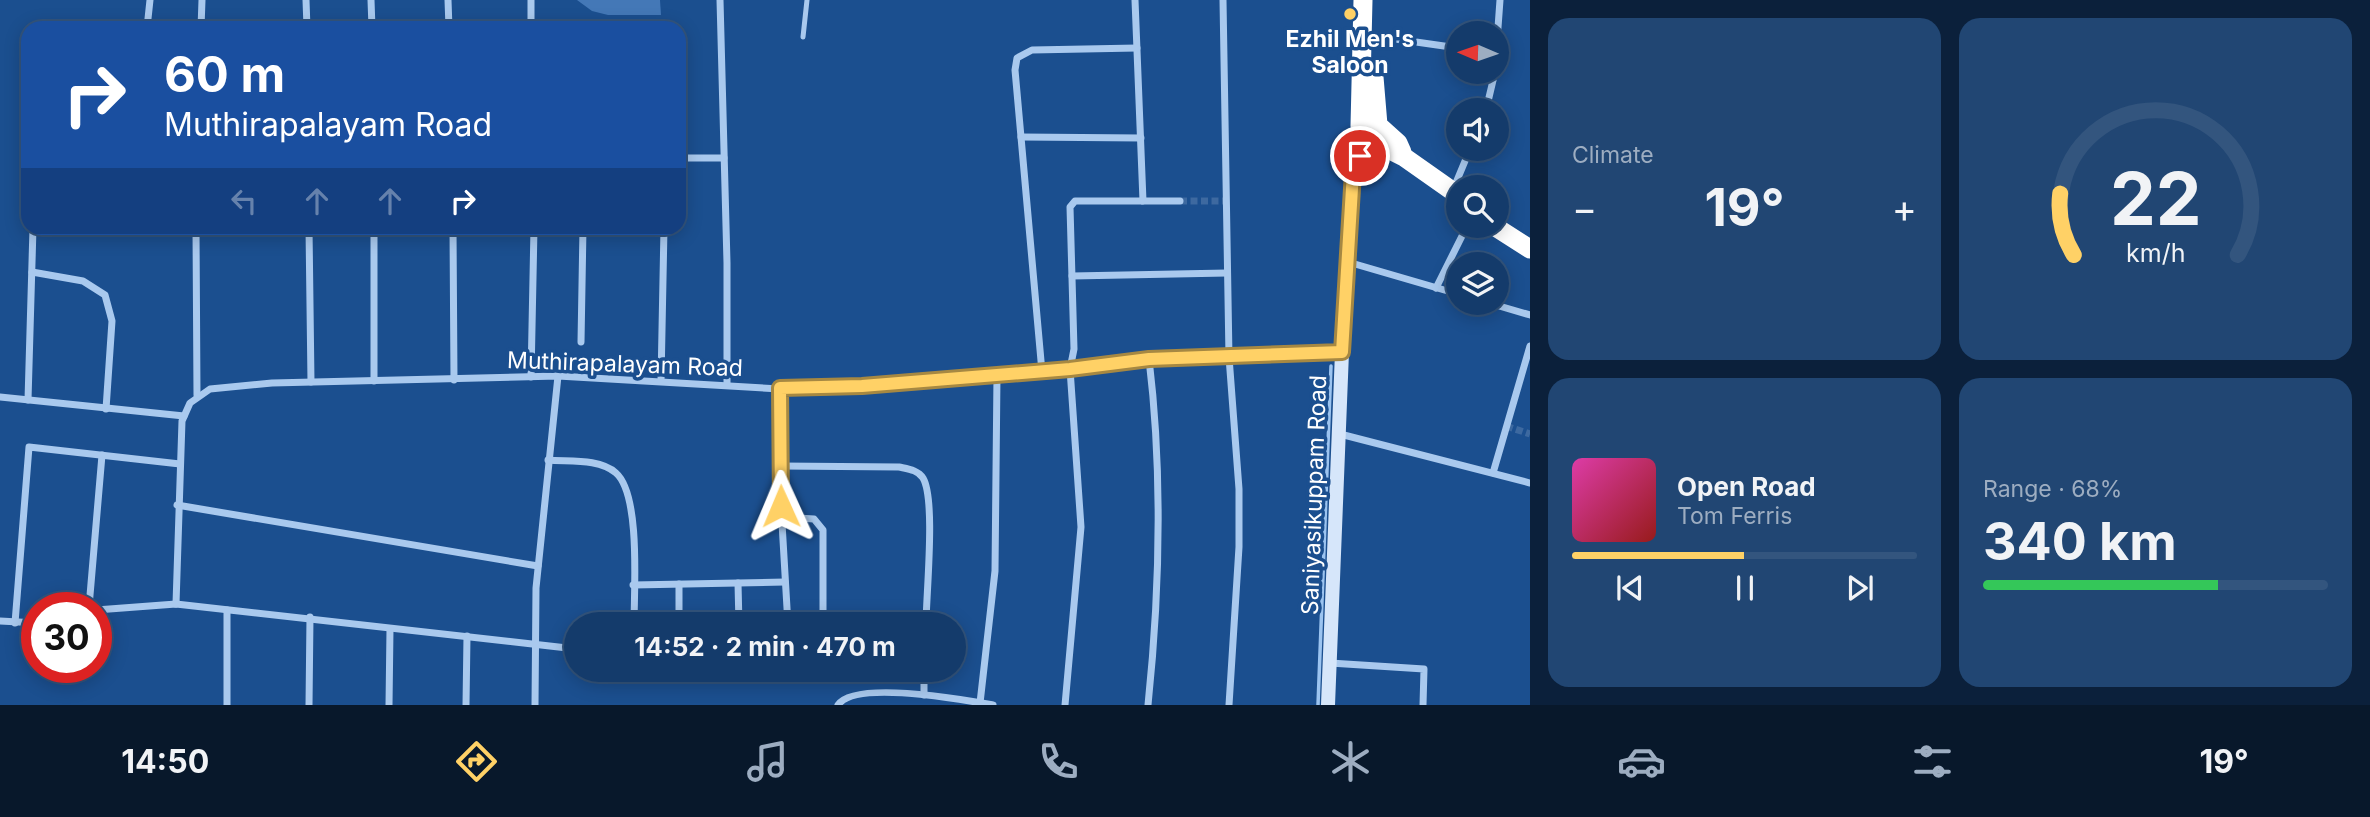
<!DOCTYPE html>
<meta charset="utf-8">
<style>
:root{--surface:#143b6b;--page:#214673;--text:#f1f3f6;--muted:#9dadc1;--line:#33557e;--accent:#ffd166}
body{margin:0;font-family:Inter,sans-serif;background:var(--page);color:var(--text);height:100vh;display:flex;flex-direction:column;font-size:26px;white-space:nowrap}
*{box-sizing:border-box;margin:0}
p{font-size:23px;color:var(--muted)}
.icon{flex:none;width:38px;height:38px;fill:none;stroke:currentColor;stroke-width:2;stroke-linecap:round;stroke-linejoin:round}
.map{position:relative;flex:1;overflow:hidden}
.sheet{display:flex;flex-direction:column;gap:18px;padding:18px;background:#0b203b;width:840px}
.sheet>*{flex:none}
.guide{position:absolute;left:21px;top:21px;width:665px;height:214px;border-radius:21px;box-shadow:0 4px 18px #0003,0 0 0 2px var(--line);background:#1a4fa0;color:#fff;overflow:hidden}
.needle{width:46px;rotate:272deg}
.buttons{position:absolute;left:1446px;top:21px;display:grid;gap:14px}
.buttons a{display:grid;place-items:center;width:63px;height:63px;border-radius:50%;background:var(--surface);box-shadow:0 4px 18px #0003,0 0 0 2px var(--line);font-size:35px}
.speed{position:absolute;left:21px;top:592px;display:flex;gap:14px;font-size:35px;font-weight:700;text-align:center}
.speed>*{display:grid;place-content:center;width:91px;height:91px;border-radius:50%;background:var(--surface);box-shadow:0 4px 18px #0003,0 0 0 2px var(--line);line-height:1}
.speed .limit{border:10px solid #d22;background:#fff;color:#111}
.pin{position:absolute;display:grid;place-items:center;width:60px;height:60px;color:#fff;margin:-30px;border:4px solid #fff;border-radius:50%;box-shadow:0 2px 7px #0007}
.me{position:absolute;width:77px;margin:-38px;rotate:359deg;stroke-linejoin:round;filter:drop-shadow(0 0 5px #0008)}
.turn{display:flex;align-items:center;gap:24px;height:147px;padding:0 28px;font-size:32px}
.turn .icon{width:91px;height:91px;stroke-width:2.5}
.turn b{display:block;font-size:49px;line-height:60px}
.lanes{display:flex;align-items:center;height:66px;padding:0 28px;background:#0003;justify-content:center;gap:35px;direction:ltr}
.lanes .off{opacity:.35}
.big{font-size:52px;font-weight:700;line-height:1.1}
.sheet .card{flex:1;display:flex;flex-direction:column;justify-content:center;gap:10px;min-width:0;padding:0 24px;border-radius:21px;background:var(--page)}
.sheet .dial{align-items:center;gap:0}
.dial svg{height:182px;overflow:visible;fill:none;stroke:var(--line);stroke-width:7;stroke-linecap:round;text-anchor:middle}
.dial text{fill:var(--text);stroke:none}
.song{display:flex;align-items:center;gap:21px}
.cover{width:84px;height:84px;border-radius:10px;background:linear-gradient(135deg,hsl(320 70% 55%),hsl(0 70% 35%))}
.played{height:7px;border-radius:4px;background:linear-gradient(90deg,var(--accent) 50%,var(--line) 50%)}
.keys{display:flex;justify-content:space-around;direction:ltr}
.heat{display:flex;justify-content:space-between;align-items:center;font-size:38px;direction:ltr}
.charge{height:10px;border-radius:5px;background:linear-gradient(90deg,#34c759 68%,var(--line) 0)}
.sheet .tiles{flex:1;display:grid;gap:18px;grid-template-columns:repeat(2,1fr)}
.trip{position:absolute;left:564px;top:612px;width:402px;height:70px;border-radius:35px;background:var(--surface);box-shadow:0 4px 18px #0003,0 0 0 2px var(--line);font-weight:700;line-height:70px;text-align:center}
.menu{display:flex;height:112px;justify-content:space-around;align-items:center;background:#08182b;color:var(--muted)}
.menu .icon{width:49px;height:49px}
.menu .on{color:var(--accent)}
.menu b{font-size:32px;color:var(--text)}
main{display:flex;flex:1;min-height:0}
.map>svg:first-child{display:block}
</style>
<main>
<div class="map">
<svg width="1530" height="705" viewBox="0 0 1530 705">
<rect width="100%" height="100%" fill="#1b4f8f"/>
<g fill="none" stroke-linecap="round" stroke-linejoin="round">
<polyline stroke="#9cc4f0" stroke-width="3.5" points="1318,705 1331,366"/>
</g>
<polygon fill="#4478b7" points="577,0 660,0 661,15 608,15 592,11"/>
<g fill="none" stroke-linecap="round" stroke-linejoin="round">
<g stroke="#3d69a0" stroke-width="7" stroke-dasharray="7 3.5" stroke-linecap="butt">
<polyline points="1180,201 1226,201"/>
<polyline points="1506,426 1530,434"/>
</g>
<polyline stroke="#a9c9ee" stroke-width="5" points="803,37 807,0"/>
<g stroke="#a9c9ee" stroke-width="7">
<polyline points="306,0 307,28"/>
<polyline points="371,0 372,28"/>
<polyline points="448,0 449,28"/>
<polyline points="531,0 531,28"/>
<polyline points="720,0 727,263 727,385"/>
<polyline points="1135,0 1143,201"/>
<polyline points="1223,0 1229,357 1239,489 1239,547 1229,705"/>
<polyline points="147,28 150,0"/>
<polyline points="201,28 202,0"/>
<polyline points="1374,36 1458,48"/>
<polyline points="1496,55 1500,0"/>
<polyline points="1486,110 1495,72"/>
<polyline points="1021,137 1141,138"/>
<polyline points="679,158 724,158"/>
<polyline points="1453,190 1470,149"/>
<polyline points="196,228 197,395"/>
<polyline points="309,228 311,382"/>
<polyline points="453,228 454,380"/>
<polyline points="1348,262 1458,294"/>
<polyline points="32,272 83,281 105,295 112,321 106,409"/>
<polyline points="1072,276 1227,273"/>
<polyline points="1436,288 1467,226"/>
<polyline points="1489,303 1530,315"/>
<polyline points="581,342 583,228"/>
<polyline points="1042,372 1015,70 1017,58 1032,50 1137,48"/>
<polyline points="531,377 534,228"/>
<polyline points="374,381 374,228"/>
<polyline points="661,381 664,228"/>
<polyline points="780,389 781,506 788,625"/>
<polyline points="0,397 184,416"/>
<polyline points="28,400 33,228"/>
<polyline points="1340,434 1530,483"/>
<path d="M548 460C568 462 599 458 616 473 641 495 634 591 634 625"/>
<path d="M781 466 899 467C908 469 918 470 923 478 936 500 926 595 926 625"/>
<polyline points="1493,473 1530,346"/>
<polyline points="177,505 538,566"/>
<polyline points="782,517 814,519 823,530 823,625"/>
<polyline points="738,583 739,625"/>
<polyline points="679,584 679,625"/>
<polyline points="633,585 785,582"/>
<polyline points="176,604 182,421 190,403 210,389 272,383 558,376 780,389 862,386 1070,369 1149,359 1341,352"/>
<polyline points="89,607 102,455"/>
<polyline points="96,610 176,604 576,649"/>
<polyline points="0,621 37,623"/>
<polyline points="15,623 29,447 180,464"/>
<polyline points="1330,663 1424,669 1423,705"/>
<polyline points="924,695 924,670"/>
<polyline points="980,703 995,571 997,375"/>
<polyline points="227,705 227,610"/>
<polyline points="309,705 310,617"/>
<polyline points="389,705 390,629"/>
<polyline points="466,705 467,636"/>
<polyline points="535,705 536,588 558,376"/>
<path d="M838 705C855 680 965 700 993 705"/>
<polyline points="1065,705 1081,527 1070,369 1074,349 1070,207 1075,201 1180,201"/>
<path d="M1148 705C1160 590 1163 475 1149 359"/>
</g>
<polyline stroke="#d6e6fa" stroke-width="14" points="1328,705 1342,352 1353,172 1373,132"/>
<g stroke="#fff" stroke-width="19">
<polyline points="1363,0 1360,126 1368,139 1404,157 1458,195"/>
<polyline points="1374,77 1378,125 1398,143 1402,152"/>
<polyline points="1494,226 1530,249"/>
</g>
</g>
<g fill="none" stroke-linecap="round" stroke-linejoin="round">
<defs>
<polyline id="route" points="781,506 780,388 862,386 1070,369 1149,359 1342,352 1353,172 1360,156"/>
</defs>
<use href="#route" stroke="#a68842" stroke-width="18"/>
<use href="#route" stroke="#ffd166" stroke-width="12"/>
</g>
<circle fill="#ffd166" stroke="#1b4f8f" stroke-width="2.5" cx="1350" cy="14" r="7"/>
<g text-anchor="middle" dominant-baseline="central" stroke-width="7" stroke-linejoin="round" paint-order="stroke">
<g font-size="23" font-weight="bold" fill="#fff" stroke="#1b4f8f">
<text x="1350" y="39">Ezhil Men's<tspan x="1350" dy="26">Saloon</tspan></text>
</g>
<g font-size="23" fill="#fff" stroke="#1b4f8f">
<text transform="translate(625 364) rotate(2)">Muthirapalayam Road</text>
<text transform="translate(1314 495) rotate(-88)">Saniyasikuppam Road</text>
</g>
</g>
</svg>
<div class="buttons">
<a><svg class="needle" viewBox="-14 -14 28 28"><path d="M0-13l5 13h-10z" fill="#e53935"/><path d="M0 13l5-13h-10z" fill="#9dadc1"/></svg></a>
<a><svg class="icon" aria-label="sound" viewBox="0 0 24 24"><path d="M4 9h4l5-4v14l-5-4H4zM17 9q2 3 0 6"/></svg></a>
<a><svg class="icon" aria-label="search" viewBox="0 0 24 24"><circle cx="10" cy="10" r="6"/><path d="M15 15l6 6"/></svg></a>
<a><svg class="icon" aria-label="layers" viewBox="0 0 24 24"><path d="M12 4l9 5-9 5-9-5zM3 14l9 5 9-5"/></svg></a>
</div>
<div class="speed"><div class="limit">30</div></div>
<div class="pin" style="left:1360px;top:156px;background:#d93025"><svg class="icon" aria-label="arrive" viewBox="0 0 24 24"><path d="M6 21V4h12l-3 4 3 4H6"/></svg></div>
<svg class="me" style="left:781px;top:506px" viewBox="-20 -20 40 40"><path d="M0-17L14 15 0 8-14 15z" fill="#ffd166" stroke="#fff" stroke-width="4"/></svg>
<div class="trip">14:52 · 2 min · 470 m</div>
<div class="guide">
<div class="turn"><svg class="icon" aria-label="right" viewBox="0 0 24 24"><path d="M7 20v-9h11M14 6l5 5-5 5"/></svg><div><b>60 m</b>Muthirapalayam Road</div></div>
<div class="lanes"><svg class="icon off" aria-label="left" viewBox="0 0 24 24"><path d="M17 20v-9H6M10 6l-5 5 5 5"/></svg><svg class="icon off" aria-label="ahead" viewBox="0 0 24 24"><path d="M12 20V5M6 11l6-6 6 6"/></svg><svg class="icon off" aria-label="ahead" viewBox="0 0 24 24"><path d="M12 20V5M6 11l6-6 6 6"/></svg><svg class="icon" aria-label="right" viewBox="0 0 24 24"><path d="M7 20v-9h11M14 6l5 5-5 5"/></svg></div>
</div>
</div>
<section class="sheet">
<div class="tiles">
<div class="card"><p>Climate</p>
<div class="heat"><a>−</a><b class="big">19°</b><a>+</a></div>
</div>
<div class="card dial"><svg viewBox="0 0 100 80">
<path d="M14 69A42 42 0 1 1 86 69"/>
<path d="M14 69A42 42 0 0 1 8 42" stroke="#ffd166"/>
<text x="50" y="56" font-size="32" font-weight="700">22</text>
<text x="50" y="72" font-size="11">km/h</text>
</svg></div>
<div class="card">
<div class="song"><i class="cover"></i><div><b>Open Road</b><p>Tom Ferris</p></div></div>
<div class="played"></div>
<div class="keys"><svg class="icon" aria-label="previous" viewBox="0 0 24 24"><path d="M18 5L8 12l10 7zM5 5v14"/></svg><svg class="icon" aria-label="pause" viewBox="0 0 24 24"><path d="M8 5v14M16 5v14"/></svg><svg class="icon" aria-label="next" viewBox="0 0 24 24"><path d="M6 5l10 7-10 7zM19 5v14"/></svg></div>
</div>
<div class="card"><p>Range · 68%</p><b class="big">340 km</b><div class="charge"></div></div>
</div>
</section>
</main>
<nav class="menu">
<b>14:50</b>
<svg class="icon on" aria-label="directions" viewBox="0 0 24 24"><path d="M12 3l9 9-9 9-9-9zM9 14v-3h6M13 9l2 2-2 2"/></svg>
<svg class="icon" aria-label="music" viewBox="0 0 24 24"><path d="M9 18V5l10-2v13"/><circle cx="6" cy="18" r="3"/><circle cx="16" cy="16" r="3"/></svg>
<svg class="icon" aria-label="phone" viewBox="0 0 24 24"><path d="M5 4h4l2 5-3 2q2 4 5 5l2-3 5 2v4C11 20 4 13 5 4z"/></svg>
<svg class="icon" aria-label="climate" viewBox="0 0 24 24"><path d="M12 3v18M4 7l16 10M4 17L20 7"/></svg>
<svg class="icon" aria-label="car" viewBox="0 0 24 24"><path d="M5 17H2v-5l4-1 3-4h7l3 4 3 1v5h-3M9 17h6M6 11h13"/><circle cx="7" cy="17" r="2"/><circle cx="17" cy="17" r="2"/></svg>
<svg class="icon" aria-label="filters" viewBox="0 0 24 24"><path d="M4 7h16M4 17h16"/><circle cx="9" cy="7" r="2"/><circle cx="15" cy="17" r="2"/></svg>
<b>19°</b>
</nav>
